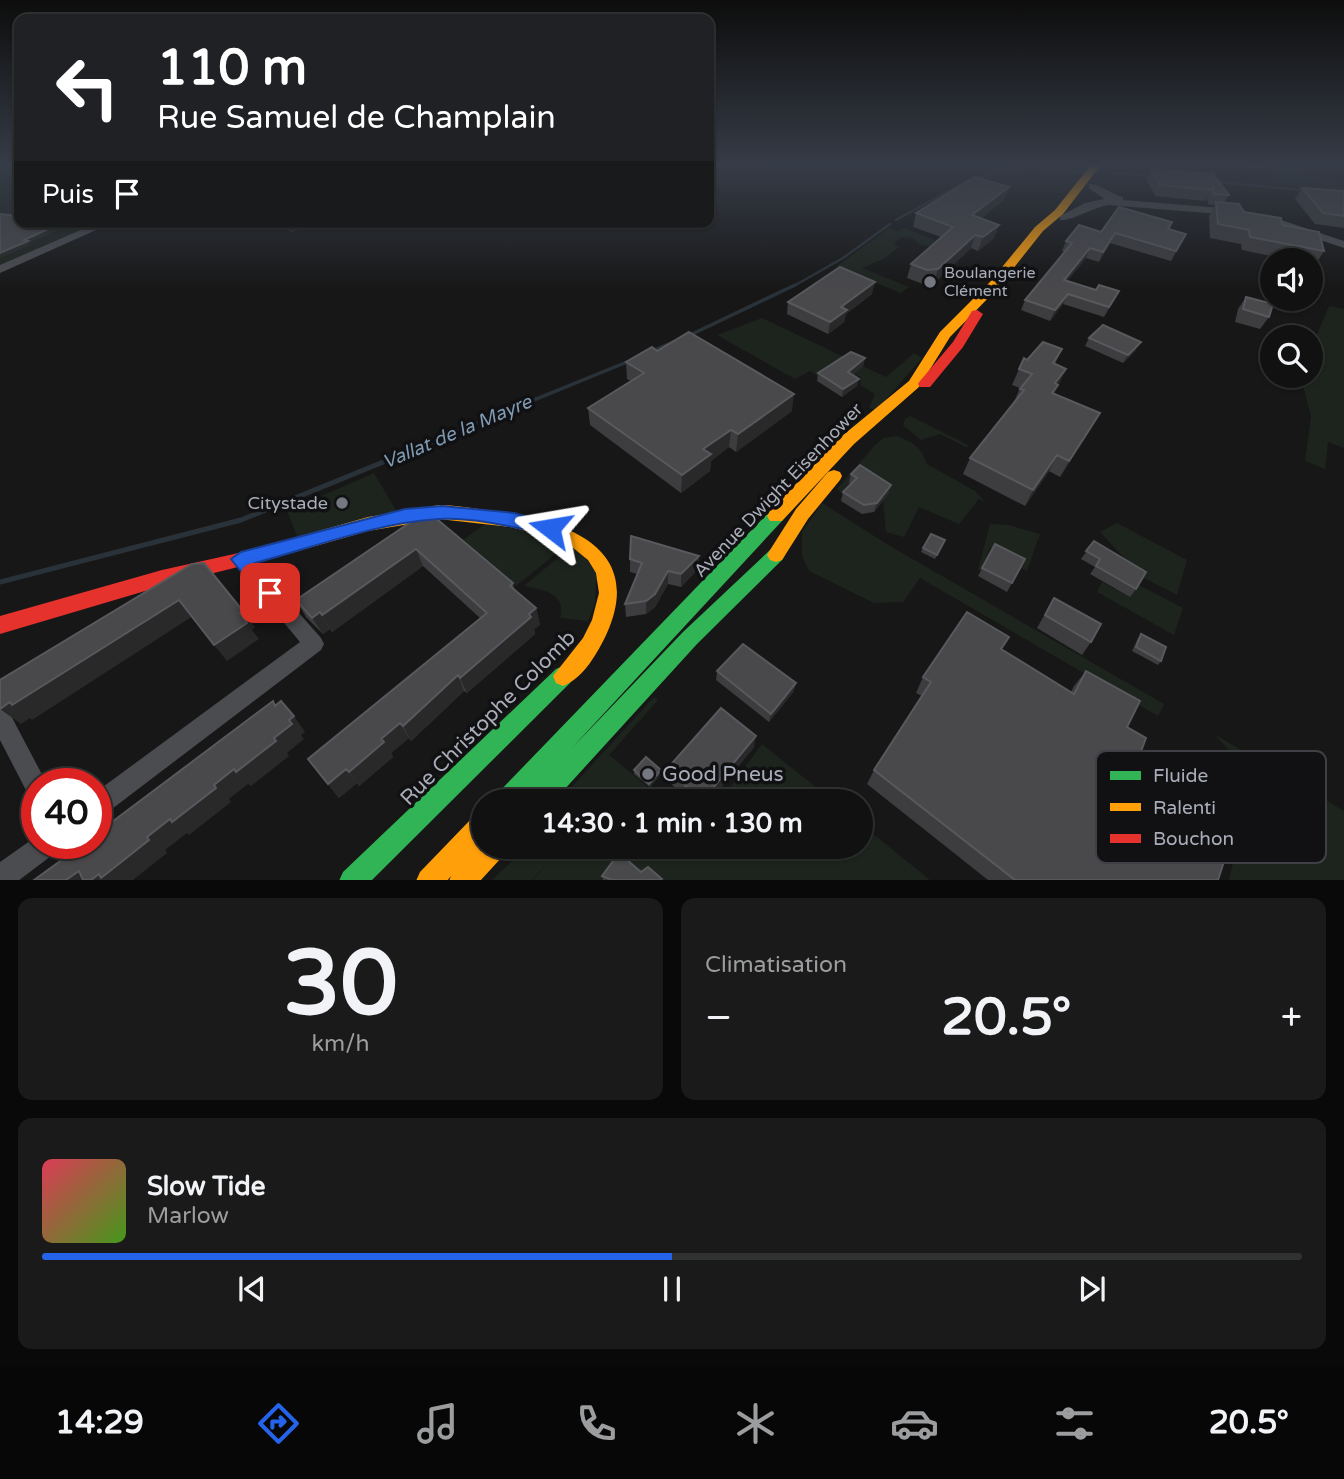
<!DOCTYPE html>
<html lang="fr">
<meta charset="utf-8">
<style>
:root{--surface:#111;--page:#1a1a1a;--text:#f1f3f6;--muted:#9c9d9f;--line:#303131;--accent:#2563eb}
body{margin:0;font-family:"Varela Round",sans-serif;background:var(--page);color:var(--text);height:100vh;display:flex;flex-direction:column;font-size:26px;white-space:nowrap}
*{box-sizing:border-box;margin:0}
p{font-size:23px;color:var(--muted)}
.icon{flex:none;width:38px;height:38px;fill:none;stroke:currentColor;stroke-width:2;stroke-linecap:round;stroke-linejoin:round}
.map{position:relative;height:880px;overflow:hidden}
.details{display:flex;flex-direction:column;gap:18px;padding:18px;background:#090909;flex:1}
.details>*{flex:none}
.hud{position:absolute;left:14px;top:14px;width:700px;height:214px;border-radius:14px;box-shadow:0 2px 5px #0004,0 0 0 2px var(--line);background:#202124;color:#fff;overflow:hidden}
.fabs{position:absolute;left:1260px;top:248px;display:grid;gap:14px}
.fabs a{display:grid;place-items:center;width:63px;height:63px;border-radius:50%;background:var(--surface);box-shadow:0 2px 5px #0004,0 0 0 2px var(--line);font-size:35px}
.speed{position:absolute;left:21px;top:768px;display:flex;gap:14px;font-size:35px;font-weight:700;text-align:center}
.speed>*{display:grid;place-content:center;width:91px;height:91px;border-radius:50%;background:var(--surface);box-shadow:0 2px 5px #0004,0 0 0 2px var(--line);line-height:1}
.speed .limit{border:10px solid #d22;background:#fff;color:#111}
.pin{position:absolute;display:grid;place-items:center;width:60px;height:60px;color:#fff;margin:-30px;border-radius:14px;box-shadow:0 4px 10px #0006}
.me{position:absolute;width:77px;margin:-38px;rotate:284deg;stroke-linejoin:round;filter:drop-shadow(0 0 5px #0008)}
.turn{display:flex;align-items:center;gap:24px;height:147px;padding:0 28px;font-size:32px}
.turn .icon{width:91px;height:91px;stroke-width:2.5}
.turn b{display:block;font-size:49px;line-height:60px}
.then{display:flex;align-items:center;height:66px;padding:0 28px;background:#0003;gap:14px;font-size:26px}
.big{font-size:52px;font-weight:700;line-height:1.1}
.details .widget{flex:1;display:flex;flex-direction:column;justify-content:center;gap:10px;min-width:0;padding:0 24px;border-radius:14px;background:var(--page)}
.details .dial{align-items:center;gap:0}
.dial b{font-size:91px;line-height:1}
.song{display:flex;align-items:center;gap:21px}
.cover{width:84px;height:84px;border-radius:10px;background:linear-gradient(135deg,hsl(350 70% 55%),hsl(100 70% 35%))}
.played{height:7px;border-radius:4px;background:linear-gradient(90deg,var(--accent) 50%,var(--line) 50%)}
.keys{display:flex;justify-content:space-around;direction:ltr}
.heat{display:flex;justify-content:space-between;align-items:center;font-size:38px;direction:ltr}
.details .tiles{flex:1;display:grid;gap:18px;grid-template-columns:1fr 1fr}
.widget:last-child{grid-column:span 2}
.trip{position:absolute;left:471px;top:789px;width:402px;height:70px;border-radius:35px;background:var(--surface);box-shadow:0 2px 5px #0004,0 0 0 2px var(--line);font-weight:700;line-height:70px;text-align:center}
.tab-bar{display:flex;height:112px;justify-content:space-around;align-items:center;background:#070707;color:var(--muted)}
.tab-bar .icon{width:49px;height:49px}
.tab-bar .selected{color:var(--accent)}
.tab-bar b{font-size:32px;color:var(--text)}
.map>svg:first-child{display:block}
</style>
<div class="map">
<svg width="1344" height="881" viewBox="0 0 1344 881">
<rect width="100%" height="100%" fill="#171717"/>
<g fill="#1d241e">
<polygon points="0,166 19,166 19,222 106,222 0,267"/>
<polygon points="1274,166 1342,182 1344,179 1344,196 1269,183"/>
<polygon points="889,228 898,231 904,228 966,252 921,245 912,238 902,237 894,243 899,247 885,258 862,268 909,287 900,293 837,266"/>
<polygon points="1329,306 1344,309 1344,448 1328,442 1325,469 1305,461 1311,417 1301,377 1311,376 1311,349"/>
<polygon points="762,318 886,377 914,353 922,358 877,410 869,408 875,394 860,385 861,377 835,367 821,378 810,371 795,379 717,335"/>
<polygon points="910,416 970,446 966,447 940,434 921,440 903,425 905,419"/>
<path d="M897 436C915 444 919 445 927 464L975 491 985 502 979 499 959 524 919 507 904 537 886 532 883 501 849 483 855 487 846 496 837 489 876 444 884 438Z"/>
<polygon points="374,473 397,512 298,538 287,511"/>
<polygon points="822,503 890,546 1164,704 1158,716 920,578 903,602 874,603 809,571 802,556 802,532"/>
<polygon points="1117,523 1187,560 1177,595 1142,577 1100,532"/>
<polygon points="485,524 528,531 568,544 516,586 463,540"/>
<polygon points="990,524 1008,525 1040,534 1027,571 1007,561 1009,556 990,548 981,571 978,570"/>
<path d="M572 546 580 550 601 580 596 581 595 603 588 621 560 618C567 593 543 590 524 586Z"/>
<polygon points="1102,582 1130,597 1137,584 1183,608 1174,635 1097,592"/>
<polygon points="654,697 658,700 609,755 665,801 558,802"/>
<polygon points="1214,734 1344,811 1344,880 1229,880 1253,776"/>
<polygon points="762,744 833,801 720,801"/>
<polygon points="861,824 930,880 533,880 551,859 532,880 491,881 527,847 861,847"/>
</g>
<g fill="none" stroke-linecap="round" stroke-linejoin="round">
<g stroke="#2a3239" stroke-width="2.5">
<polyline points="1110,173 1151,176"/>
<polyline points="1216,182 1304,190"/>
<polyline points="896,220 965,182 1001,170 1086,172"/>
<polyline points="792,287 843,258 890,224"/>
</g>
<g stroke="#2a3239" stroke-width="3.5">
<polyline points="688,336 795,285"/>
<polyline points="652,351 673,342"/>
<polyline points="438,439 632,360"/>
</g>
<polyline stroke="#2a3239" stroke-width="5" points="0,582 241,520 442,438"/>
<g fill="#4b4c50" fill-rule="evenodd">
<path d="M1089 184C1099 183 1111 194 1123 197V200L1233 209 1238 212 1233 215 1108 205C1092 208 1072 221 1060 220V216L1085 203 1104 199 1089 188Z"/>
<polygon points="1258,215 1266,215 1344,241 1344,248 1258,219"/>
<polygon points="99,222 114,222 0,273 0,265"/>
<polygon points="241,552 247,554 321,638 324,644 321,650 104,815 96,819 96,792 300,642 235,564 232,559 235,554"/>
<polygon points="0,706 8,710 47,784 37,784 37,800 29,796 0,740"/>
<polygon points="37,836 37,844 58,844 55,853 18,881 0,881 0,862"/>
</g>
<g fill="#30b455" fill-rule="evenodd">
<polygon points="776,509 782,511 785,516 782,521 571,749 683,632 770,550 776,548 782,550 785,555 782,560 697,644 553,802 524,802 526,796 522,802 493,802 497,794 770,511"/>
<polygon points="563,666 570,669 573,676 570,683 371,881 339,881 343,872 556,669"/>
</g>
<g fill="#ff9f0a" fill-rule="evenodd">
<polygon points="1090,166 1100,166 1063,214 1043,231 997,289 950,337 919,387 854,444 782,521 770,521 767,516 770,511 842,436 909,381 940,332 989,283 1035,227 1055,210"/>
<polygon points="834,470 840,472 842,476 840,480 808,519 782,560 776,562 770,560 767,555 770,550 796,509 828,472"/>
<path d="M439 505C457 505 475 509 493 511 562 520 646 545 607 633 598 652 584 678 563 686L556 683 553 676 583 638 592 620 599 593 596 573 588 560 572 547 551 537 510 527 439 519 368 531 252 564 246 562 243 557 246 552 252 550 368 517Z"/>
<polygon points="483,813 483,847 506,847 503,856 480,881 449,881 451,876 447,881 416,881 420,872 474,816"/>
</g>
<g fill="#e5322d" fill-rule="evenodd">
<polygon points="977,310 983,314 963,347 930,387 920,387 918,384 920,381 953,342 972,311"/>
<polygon points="252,550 258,552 261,557 258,562 162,586 0,634 0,616 162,570"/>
</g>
</g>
<g fill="#3d3d3f">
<polygon points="1241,166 1263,166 1261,170"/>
<polygon points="1151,169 1210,174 1211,171 1229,195 1224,203 1282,225 1324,251 1315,265 1311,264 1311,261 1295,261 1242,250 1241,244 1210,238 1209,216 1215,205 1208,204 1207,198 1205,201 1155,196 1146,179"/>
<polygon points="1009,187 1004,200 981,218 999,225 994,238 978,251 971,248 934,283 923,284 907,278 911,264 941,237 913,227 916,213"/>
<polygon points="1302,188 1344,191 1344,228 1315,224 1295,199"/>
<polygon points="277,222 322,222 322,223 291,232"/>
<polygon points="1168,229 1186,234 1171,261 1110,243 1099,262 1086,258 1067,281 1096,290 1119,291 1104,317 1063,304 1050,321 1021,310 1025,300 1065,252 1062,251 1066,241 1101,232"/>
<polygon points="872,294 846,314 844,322 828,334 787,314 788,302"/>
<polygon points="1246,297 1269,317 1260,329 1235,322 1238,309"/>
<polygon points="1089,338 1136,350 1123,363 1085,346"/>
<polygon points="1062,349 1055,364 1066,369 1054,394 1100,413 1091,429 1060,477 1049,471 1025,506 963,474 970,458 1014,402 1020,388 1012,385 1024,358 1027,360"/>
<polygon points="657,351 792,411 736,452 729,447 711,461 710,471 681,493 590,425 588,408 631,381 627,379 626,362"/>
<polygon points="865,358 863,366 852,375 857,386 842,397 817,381 818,373"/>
<polygon points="851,474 891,485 888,494 874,512 862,514 841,501 843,492 851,484 849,483"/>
<polygon points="424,513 513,583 515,591 536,608 540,625 534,629 535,634 467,693 464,691 411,741 409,738 391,753 393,757 359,786 357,783 339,798 308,759 480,618 423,566 332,632 330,629 323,634 306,617 296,600"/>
<polygon points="1094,541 1136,589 1130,597 1090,574 1095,567 1081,559"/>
<polygon points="995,544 1025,559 1007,592 978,576"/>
<polygon points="943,545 935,559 921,552 923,548"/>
<polygon points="699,556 698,569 681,587 668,584 655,607 646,614 626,617 625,604 638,574 630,572 630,559"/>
<polygon points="1054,598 1091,642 1082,655 1037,628"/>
<polygon points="1141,634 1161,661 1158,665 1132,651 1138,638"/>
<polygon points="1001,649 1071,692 1074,686 1086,671 1127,727 1127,789 1218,880 988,880 867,784 874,770 922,696 916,693 923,677"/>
<polygon points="717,671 794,691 769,722 716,680"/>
<polygon points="754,747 709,802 690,802 667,780 667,769"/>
<polygon points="634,770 661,774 650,787 634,774"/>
<polygon points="641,872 662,879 662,880 603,880 602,876"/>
</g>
<g fill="#29292a">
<polygon points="1009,187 1004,200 968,229 972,215"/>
<polygon points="298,222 322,222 322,223 291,232 288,225"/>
<polygon points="999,225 994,238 978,251 983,237"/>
<polygon points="55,226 58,230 29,243 31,245 0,258 0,253 24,240"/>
<polygon points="1115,233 1110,243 1099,262 1103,252"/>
<polygon points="975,235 971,248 934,283 938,269"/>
<polygon points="1090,248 1086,258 1060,290 1064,280"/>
<polygon points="875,282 872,294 846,314 844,322 828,334 830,322 841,307"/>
<polygon points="1068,294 1063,304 1050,321 1055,310"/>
<polygon points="1141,342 1136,350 1123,363 1128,355"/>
<polygon points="865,358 863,366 846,380 848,372"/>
<polygon points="1066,369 1051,401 1055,383"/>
<polygon points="859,379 857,386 842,397 843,389"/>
<polygon points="794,394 792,411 736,452 738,434"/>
<polygon points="1100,413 1091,429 1060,477 1069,461"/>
<polygon points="731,430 729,447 711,461 710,471 681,493 682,475 703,449"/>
<polygon points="1057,455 1049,471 1025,506 1033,490"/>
<polygon points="891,485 888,494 874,512 877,503"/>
<polygon points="416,549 423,566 332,632 322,615"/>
<polygon points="699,556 698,569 681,587 681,574"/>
<polygon points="668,571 668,584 655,607 646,614 646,601"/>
<polygon points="179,600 193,616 32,720 30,718 21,724 0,709"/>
<polygon points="536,608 540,625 534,629 535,634 467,693 460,678"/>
<polygon points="243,611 255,627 252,630 259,639 227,661 214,645 240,613"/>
<polygon points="320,612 330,629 323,634 312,618"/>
<polygon points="458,675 464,691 411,741 403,726"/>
<polygon points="796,683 794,691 769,722 771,714"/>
<polygon points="294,716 305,732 301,735 304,739 287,753 289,756 251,786 248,784 229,799 231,802 189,835 187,833 165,850 167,853 133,880 66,880 79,871 214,785 274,738 289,720"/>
<polygon points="400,723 409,738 391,753 393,757 359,786 349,772 381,739"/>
<polygon points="756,736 754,747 709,802 702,802"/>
<polygon points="346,769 357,783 339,798 328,784"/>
<polygon points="661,770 661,774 650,787 649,784"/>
</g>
<g fill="#49494c" stroke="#58595d" stroke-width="2">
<polygon points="1151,169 1212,174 1211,171 1229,195 1213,194 1213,187 1211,190 1160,185"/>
<polygon points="975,177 1009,187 972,215 999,225 983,237 975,235 938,269 927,270 911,264 953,227 916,213"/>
<polygon points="1302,188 1344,191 1344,216 1323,213"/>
<polygon points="1216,202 1239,204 1244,212 1281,218 1282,225 1319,232 1324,251 1250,237 1249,230 1218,224"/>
<polygon points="1119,207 1172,222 1168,229 1186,234 1176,251 1115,233 1103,252 1090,248 1064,280 1096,290 1099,285 1119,291 1109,307 1068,294 1055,310 1025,300 1072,243 1066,241 1079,225 1101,232"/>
<polygon points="0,214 19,216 19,222 43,222 55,226 24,240 28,241 0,253"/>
<polygon points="284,222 298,222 288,225"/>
<polygon points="840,267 875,282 841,307 847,310 830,322 788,302"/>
<polygon points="1246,297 1273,304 1269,317 1243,309"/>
<polygon points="1103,325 1141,342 1128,355 1089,338"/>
<polygon points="689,332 794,394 738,434 731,430 703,449 711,454 682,475 588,408 644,373 626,362 652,347 657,351"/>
<polygon points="1043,342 1062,349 1053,363 1066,369 1055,383 1058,385 1052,393 1100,413 1069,461 1057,455 1033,490 970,458 1024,390 1020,389 1032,374 1019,369 1024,358 1027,360"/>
<polygon points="851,352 865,358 848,372 859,379 843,389 818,373"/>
<polygon points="860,465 891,485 877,503 864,505 843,492 857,478 851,474"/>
<polygon points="424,513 429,517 432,515 513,583 510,586 536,608 529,614 531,617 460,678 458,675 403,726 400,723 381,739 384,742 349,772 346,769 328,784 308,759 487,613 416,549 322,615 320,612 312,618 296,600"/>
<polygon points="931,534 945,540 937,555 923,548"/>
<polygon points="631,536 699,556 681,574 668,571 655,594 646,601 625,604 642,563 630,559"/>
<polygon points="1094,541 1146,572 1136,589 1096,566 1100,559 1086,551"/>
<polygon points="995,544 1025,559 1012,583 982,568"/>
<polygon points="204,563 243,611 240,613 247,623 214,645 179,600 12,705 10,702 0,709 0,680 192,564"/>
<polygon points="1054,598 1101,624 1091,642 1045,615"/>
<polygon points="967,612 1009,637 1001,649 1074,694 1086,671 1140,701 1127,727 1146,738 1127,789 1227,852 1218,880 1015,880 874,770 931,682 923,677"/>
<polygon points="1141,634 1166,647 1161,661 1136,647"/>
<polygon points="743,644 796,683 771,714 717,671"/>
<polygon points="273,701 275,706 281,701 294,716 289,720 292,724 274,738 276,741 236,772 234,769 214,785 216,788 172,822 170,819 147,837 149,840 101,878 99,874 91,880 83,880 79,871 66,880 34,880 84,844 96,844 96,834"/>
<polygon points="721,708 756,736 702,801 667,769"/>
<polygon points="646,757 661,770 649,784 634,770"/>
<polygon points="619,853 641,872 648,867 662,879 661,880 612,880 602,876"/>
</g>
<linearGradient id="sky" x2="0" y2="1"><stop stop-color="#0d0d0d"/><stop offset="0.57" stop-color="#363c47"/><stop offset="1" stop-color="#363c47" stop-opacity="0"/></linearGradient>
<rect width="1344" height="290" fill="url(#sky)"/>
<path fill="#2563eb" stroke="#184099" stroke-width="2" d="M442 506 514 513 556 524 558 528 550 535C514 527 474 517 438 519 376 523 315 547 255 563L280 593 277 599H263L231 559 241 552 405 509Z"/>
<g fill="#757880" stroke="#111113" stroke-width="2.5">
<circle cx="930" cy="282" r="7"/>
<circle cx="342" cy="503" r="7"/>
<circle cx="648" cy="774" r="7"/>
</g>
<g text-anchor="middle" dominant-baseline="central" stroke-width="7" stroke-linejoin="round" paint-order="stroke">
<g font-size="16" fill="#a8adb8" stroke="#111113" text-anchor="start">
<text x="944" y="273">Boulangerie<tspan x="944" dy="18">Clément</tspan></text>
</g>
<g font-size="18" fill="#a8adb8" stroke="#111113">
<text transform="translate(778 490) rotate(-46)">Avenue Dwight Eisenhower</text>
</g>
<g font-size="18" fill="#a8adb8" stroke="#111113" text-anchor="end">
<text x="328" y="503">Citystade</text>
</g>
<g font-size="19" font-style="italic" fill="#7f9bb3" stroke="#111113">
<text transform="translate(457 432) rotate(-23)">Vallat de la Mayre</text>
</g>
<g font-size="21" fill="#a8adb8" stroke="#111113">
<text transform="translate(488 718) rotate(-45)">Rue Christophe Colomb</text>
</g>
<g font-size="21" fill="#a8adb8" stroke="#111113" text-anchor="start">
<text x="662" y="774">Good Pneus</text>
</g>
</g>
<rect x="1096" y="751" width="230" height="112" rx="10" fill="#111113" stroke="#3e4045" stroke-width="2"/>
<rect x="1110" y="771" width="31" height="9" fill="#30b455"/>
<rect x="1110" y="803" width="31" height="8" fill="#ff9f0a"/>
<rect x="1110" y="834" width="31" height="9" fill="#e5322d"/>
<g font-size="19" fill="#a8adb8">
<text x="1153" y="782">Fluide</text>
<text x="1153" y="814">Ralenti</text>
<text x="1153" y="845">Bouchon</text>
</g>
</svg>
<div class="fabs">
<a><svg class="icon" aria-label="sound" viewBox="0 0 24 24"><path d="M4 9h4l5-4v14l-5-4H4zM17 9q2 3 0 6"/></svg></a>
<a><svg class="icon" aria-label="search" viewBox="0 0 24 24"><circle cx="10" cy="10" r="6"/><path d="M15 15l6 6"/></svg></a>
</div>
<div class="speed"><div class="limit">40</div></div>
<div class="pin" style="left:270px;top:593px;background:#d93025"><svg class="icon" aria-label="arrive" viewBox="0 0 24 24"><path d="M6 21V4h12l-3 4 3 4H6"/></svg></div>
<svg class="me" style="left:550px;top:528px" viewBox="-20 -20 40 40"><path d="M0-17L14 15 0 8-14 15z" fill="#2563eb" stroke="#fff" stroke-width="4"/></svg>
<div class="trip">14:30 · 1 min · 130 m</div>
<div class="hud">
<div class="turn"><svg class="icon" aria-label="left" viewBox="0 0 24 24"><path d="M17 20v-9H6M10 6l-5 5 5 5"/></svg><div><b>110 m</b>Rue Samuel de Champlain</div></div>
<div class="then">Puis<svg class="icon" aria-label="arrive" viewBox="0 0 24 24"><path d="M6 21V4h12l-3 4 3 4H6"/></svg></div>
</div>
</div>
<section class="details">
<div class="tiles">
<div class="widget dial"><b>30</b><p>km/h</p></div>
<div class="widget"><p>Climatisation</p>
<div class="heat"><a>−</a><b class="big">20.5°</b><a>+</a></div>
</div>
<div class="widget">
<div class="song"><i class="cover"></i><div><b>Slow Tide</b><p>Marlow</p></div></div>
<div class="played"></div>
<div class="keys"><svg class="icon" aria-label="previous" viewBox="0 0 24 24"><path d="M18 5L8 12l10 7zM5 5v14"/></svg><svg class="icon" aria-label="pause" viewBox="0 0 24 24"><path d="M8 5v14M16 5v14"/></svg><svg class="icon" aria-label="next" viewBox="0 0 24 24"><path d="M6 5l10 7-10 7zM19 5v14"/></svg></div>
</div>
</div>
</section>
<nav class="tab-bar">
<b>14:29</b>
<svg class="icon selected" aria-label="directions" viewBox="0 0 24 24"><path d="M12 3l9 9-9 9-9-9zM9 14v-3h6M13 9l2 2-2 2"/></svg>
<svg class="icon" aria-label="music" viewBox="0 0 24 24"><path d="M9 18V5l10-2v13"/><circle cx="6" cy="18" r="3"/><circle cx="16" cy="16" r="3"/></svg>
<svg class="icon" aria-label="phone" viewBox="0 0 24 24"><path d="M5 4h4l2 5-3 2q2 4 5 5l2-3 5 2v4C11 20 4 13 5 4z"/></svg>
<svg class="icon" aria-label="climate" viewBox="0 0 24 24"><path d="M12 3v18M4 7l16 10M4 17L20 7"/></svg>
<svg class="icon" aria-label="car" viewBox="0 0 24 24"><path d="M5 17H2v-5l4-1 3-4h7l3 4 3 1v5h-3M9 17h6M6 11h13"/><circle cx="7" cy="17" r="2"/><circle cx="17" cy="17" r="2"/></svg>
<svg class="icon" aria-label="filters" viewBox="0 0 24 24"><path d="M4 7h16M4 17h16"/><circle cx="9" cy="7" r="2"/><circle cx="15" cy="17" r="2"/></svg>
<b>20.5°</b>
</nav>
